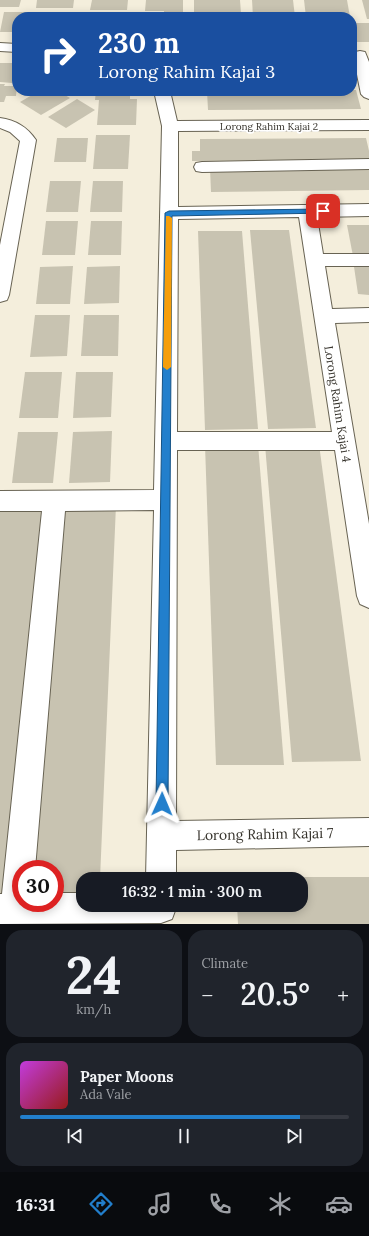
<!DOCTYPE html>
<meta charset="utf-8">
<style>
:root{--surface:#171b24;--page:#20242c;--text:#f1f3f6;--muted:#9ea1a6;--line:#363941;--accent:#227fcc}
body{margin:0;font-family:Lora,serif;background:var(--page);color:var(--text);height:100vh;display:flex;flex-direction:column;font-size:15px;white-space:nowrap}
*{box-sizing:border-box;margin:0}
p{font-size:13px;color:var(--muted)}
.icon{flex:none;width:22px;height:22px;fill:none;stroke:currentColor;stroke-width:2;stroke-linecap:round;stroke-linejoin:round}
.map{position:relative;height:924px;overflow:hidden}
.sheet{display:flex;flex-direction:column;gap:6px;padding:6px;background:#0d0f14;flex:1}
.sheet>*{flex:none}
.banner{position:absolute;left:12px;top:12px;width:345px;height:84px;border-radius:16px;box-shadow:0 2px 10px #0003;background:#1a4fa0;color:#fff;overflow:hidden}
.speed{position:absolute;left:12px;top:860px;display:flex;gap:8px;font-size:20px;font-weight:700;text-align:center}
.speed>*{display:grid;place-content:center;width:52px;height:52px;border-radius:50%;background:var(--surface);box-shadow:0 2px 10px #0003;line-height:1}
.speed .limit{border:6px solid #d22;background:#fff;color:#111}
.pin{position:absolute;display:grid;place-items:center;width:34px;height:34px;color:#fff;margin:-17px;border-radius:8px;box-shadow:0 2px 6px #0006}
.me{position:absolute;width:44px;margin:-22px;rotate:1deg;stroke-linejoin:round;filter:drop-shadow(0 0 3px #0008)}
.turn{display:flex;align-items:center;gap:14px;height:84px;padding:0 20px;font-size:18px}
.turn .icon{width:52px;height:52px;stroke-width:2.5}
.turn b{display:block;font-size:28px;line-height:34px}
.big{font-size:30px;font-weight:600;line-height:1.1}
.sheet .widget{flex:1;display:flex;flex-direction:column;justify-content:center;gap:6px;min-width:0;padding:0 14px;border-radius:16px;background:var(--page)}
.sheet .dial{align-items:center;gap:0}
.dial b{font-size:52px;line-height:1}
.song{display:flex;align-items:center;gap:12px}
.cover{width:48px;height:48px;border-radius:6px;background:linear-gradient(135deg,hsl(290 70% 55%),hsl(0 70% 35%))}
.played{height:4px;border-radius:2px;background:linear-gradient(90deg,var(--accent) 85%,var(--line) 85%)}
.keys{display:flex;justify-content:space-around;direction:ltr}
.heat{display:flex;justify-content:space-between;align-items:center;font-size:22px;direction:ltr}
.sheet .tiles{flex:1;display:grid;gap:6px;grid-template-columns:1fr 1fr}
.widget:last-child{grid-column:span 2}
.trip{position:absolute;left:76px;top:872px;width:232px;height:40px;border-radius:16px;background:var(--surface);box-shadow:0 2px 10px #0003;font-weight:600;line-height:40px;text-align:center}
.tab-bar{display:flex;height:64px;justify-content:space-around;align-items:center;background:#090b0e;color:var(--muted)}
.tab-bar .icon{width:28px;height:28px}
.tab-bar .current{color:var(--accent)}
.tab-bar b{font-size:18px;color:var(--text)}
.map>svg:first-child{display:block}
</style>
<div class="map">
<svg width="369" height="924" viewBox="0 0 369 924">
<rect width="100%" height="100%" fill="#f4eedc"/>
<g fill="#c8c3b1">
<polygon points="0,0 21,0 19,7 0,7"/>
<polygon points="37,0 74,0 73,8 36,8"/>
<polygon points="92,0 128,0 127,10 90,10"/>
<polygon points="146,0 183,0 183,14 164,14 164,11 145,11"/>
<polygon points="194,0 240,0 241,14 194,14"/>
<polygon points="252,0 293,0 295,17 253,17"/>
<polygon points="304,0 347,0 350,17 306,17"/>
<polygon points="362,0 369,0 369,19 367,19"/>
<polygon points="4,12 44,12 43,17 17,17 17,32 0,32"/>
<polygon points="60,12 80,12 99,13 98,17 59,17"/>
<polygon points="113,14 135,15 158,15 158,17 113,17"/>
<rect x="352" y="23" width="17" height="19"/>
<polygon points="0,63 17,63 12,83 0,82"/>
<polygon points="0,84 5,84 4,86 17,86 16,96 6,96 4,102 0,102"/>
<polygon points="352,90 356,90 361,109 208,110 207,91 352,91"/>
<polygon points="39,91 58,91 70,98 41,115 20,102"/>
<polygon points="96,91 130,91 130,99 137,99 136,125 97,125 99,100 95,100"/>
<polygon points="77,99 95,110 66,128 48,117"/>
<polygon points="96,135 130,135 128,169 93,169"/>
<polygon points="57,138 88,138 86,162 54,162"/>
<polygon points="366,138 369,151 369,160 192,161 192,151 200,151 200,139"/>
<polygon points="369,166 369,190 211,192 210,168"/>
<polygon points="50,181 81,181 78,212 46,212"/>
<polygon points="93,181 123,181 122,212 90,212"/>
<polygon points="46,221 78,221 75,255 42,255"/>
<polygon points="91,221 122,221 121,255 88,255"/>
<polygon points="347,225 369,225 369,256 353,256"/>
<polygon points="250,230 289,230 316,428 268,429"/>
<polygon points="198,231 242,231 258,429 205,430"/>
<polygon points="353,260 369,260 369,295 358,294"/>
<polygon points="73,266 70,304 36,304 40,267"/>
<polygon points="120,266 119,303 84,304 87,267"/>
<polygon points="35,315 70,315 67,356 30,357"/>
<polygon points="84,315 119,315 118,356 81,356"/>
<polygon points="25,372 62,372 58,418 19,418"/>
<polygon points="76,372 113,372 111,417 73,418"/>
<polygon points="112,431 110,482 69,483 73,432"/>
<polygon points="18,432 58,432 53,483 12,483"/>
<polygon points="258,444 284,765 216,765 205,445"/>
<polygon points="319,444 361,761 292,762 265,445"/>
<polygon points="59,505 116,505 100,879 83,879 83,896 55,897 55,869 26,869"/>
<polygon points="0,506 49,506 10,897 0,897"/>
<polygon points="236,877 369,877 369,924 238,924 237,905 301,905 301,879 236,879"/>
</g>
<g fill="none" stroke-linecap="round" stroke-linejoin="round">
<defs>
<g id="minor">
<polygon points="0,43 17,44 17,52 0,51"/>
<polygon points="360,51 365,52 369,62 369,99 364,97 361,94 353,55 355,52"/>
<path d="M154 91H170L177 121 369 120V130L178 131V207L369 204V216L317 217 323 254H369V266H325L332 309 369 308V322L335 323 369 524V608L360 604 357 596 335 450H177L176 821 369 818V846L176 850V879H146L154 510 65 511 35 869H21V903H55V893H83V905H175L176 908 172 919 161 923 0 924V894H2L42 511H0V491L154 490 162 126ZM299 217 332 432H177L178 219Z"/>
<path d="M0 118C16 120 27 127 36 140L9 295 7 300 0 302V245L20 141 10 132 0 128Z"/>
<polygon points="369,159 369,169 202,172 196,171 194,167 196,163 202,162"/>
</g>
</defs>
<use href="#minor" stroke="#686353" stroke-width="2"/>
<use href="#minor" fill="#fff" fill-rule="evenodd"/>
</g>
<polygon fill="#227fcc" stroke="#165385" points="323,209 326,211 325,213 172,216 168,804 166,808 162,810 158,808 156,804 165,213 169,211"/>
<polygon fill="#f59e0b" points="166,216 169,216 172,218 171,367 167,370 163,367"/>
<g text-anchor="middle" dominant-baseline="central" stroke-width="3.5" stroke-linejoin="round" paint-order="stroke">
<g font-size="10" fill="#36332c" stroke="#fff">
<text x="269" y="126">Lorong Rahim Kajai 2</text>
</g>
<g font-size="12" fill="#36332c" stroke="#fff">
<text transform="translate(338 404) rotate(81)">Lorong Rahim Kajai 4</text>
</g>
<g font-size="14" fill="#36332c" stroke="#fff">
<text transform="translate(265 834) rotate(-1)">Lorong Rahim Kajai 7</text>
</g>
</g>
</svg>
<div class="speed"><div class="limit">30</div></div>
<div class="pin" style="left:323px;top:211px;background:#d93025"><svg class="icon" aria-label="arrive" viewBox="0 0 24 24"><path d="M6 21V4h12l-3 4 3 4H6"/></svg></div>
<svg class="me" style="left:162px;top:804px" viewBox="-20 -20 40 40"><path d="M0-17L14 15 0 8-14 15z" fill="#227fcc" stroke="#fff" stroke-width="4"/></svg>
<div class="trip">16:32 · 1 min · 300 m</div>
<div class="banner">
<div class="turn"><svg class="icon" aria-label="right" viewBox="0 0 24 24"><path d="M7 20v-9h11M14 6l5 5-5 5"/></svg><div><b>230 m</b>Lorong Rahim Kajai 3</div></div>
</div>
</div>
<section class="sheet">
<div class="tiles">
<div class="widget dial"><b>24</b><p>km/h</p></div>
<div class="widget"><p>Climate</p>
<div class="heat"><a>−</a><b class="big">20.5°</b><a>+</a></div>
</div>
<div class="widget">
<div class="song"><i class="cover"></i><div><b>Paper Moons</b><p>Ada Vale</p></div></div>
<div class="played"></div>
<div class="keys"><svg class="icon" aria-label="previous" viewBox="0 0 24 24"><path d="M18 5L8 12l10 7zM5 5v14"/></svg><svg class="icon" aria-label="pause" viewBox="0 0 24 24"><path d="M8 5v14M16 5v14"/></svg><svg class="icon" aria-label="next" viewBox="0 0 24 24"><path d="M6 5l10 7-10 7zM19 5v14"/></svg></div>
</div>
</div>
</section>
<nav class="tab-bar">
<b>16:31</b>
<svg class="icon current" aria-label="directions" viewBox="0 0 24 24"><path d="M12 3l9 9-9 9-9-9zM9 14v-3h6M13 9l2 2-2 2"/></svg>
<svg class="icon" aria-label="music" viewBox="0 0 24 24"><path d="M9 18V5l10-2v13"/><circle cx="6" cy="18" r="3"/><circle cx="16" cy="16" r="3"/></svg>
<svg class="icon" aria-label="phone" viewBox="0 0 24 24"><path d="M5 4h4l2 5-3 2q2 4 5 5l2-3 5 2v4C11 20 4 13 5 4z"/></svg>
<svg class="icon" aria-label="climate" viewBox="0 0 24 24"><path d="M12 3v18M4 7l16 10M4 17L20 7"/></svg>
<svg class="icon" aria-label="car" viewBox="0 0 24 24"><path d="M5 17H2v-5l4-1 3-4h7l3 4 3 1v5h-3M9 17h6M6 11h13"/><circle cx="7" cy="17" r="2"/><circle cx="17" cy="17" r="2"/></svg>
</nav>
